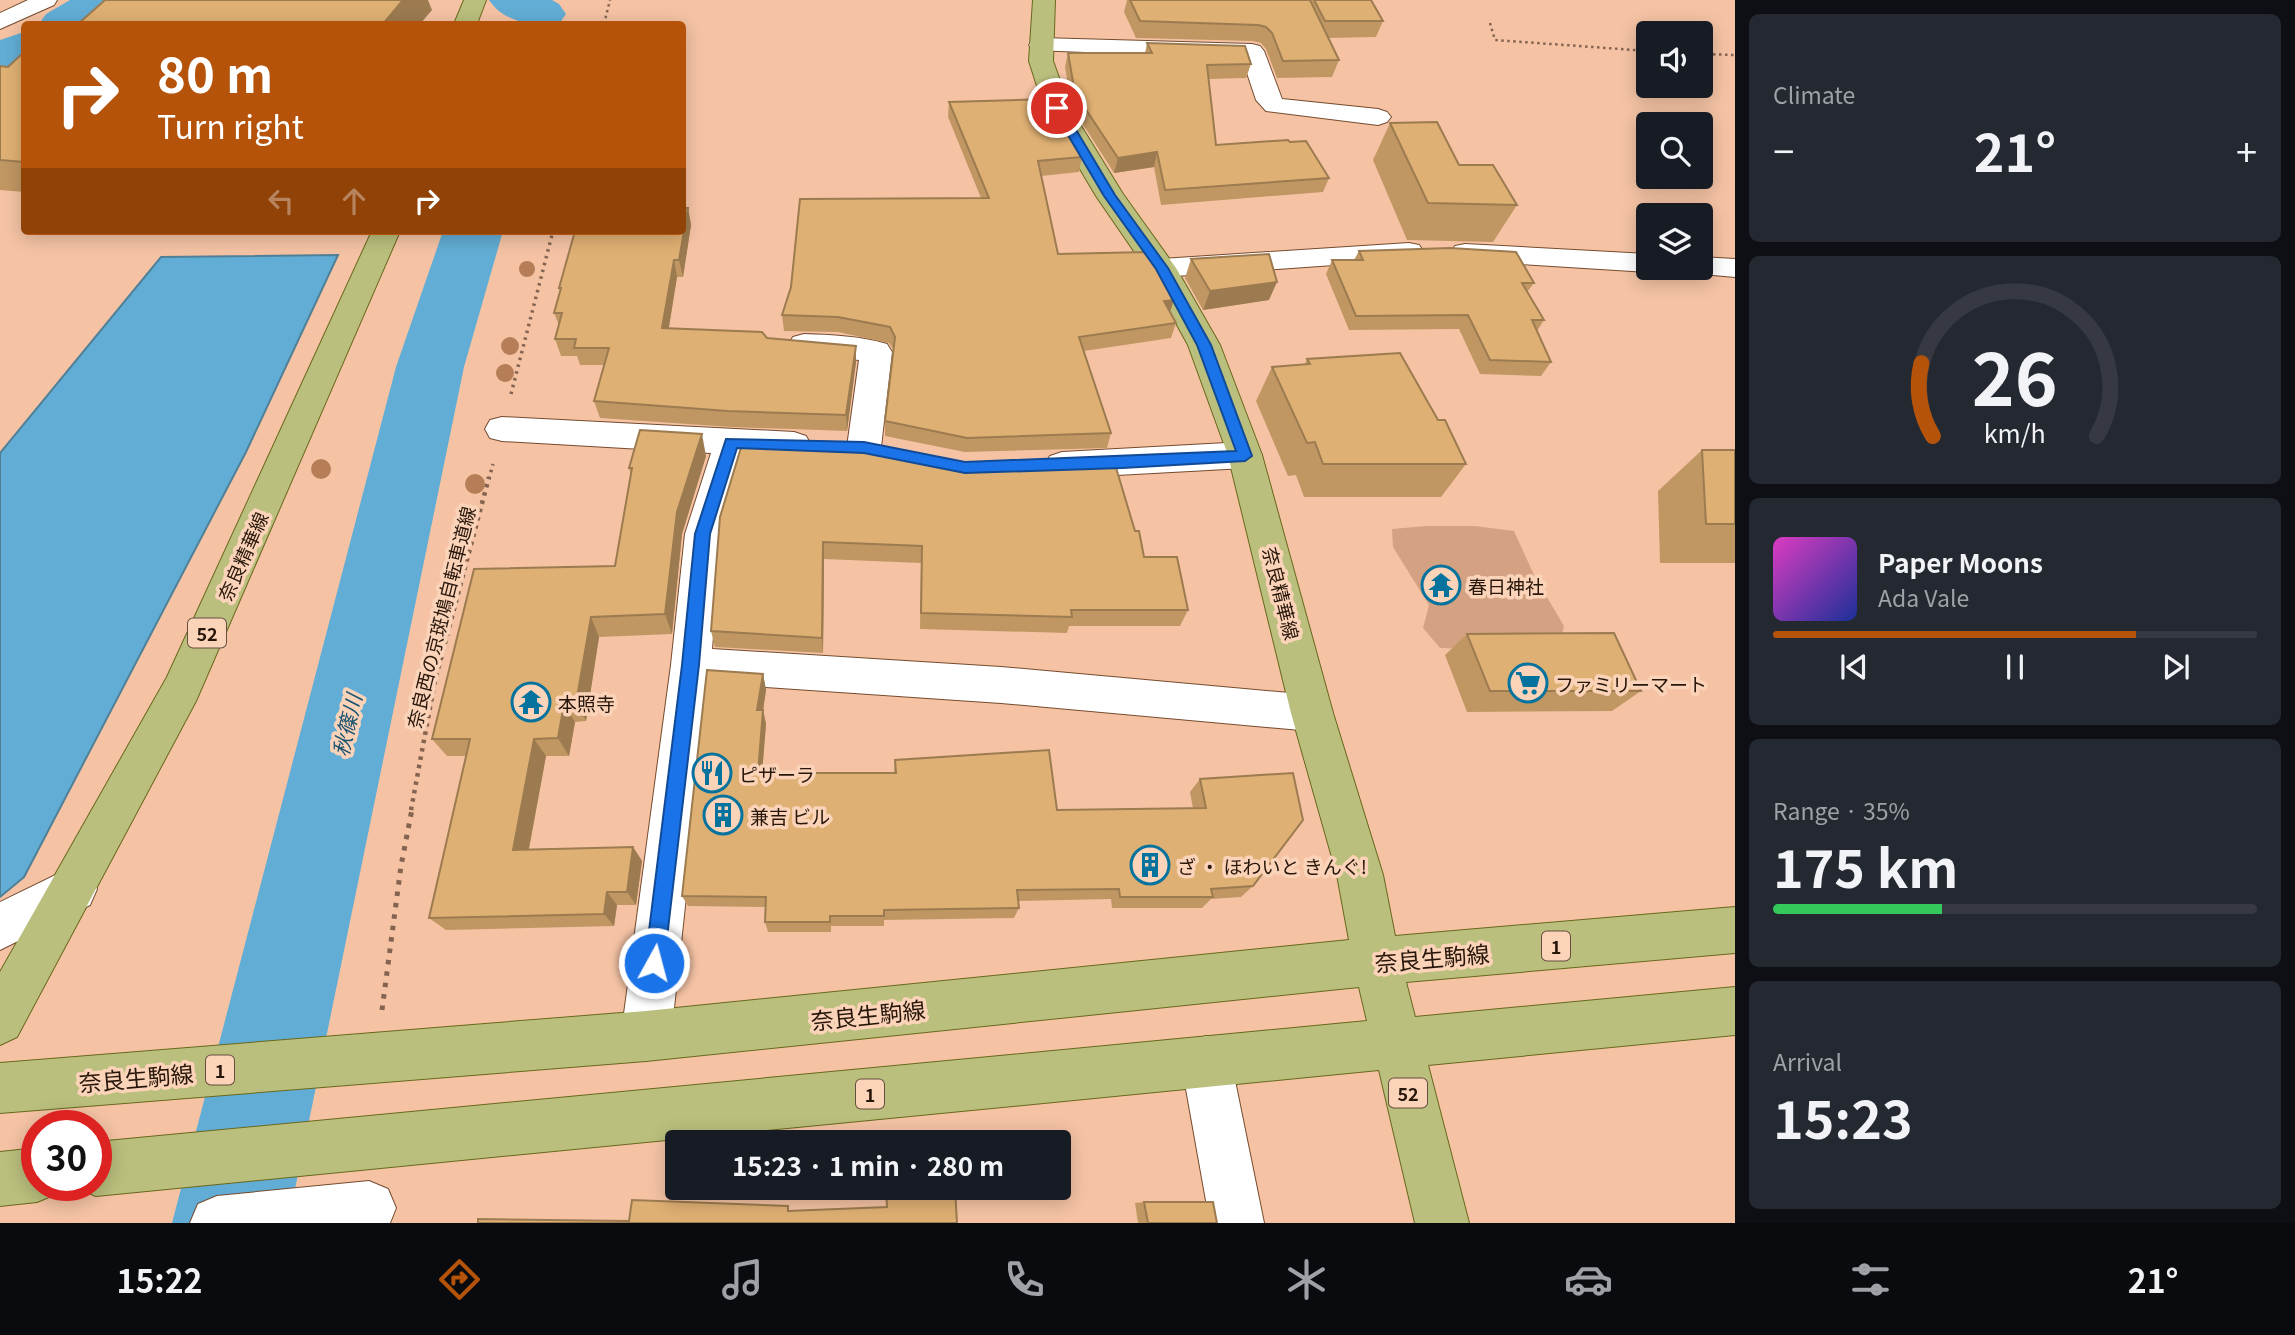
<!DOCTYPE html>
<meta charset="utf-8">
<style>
:root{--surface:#171b24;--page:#242831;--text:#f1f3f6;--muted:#9ea1a6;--line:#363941;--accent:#b45309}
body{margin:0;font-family:Georgia,"Noto Sans JP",serif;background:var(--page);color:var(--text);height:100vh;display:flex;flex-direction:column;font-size:26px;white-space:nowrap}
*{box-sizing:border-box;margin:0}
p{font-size:23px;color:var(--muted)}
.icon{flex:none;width:38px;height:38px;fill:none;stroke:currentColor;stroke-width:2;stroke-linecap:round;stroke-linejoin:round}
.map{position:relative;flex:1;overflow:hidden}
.details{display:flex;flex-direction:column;gap:14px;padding:14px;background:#0d0f14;width:560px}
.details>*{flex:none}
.top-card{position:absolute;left:21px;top:21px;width:665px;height:214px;border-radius:7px;box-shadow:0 4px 18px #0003;background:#b45309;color:#fff;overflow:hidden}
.buttons{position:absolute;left:1636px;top:21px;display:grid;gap:14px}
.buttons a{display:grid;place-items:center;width:77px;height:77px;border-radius:7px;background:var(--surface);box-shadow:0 4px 18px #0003;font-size:35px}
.speed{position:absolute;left:21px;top:1110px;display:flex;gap:14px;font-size:35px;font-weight:700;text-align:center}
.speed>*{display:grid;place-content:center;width:91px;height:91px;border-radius:50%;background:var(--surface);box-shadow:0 4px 18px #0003;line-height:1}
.speed .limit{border:10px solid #d22;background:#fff;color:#111}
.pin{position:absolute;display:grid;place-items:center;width:60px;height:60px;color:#fff;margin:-30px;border:4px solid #fff;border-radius:50%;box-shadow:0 2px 7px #0007}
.me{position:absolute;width:77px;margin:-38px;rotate:7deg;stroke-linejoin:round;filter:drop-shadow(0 0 5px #0008)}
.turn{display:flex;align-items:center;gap:24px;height:147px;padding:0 21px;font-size:32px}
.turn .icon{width:91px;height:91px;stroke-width:2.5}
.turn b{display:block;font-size:49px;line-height:60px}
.lanes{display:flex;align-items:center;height:66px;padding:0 21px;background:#0003;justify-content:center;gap:35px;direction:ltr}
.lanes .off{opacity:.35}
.big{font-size:52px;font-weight:700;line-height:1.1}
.details .tile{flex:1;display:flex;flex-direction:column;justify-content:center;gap:10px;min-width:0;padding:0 24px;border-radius:10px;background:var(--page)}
.details .dial{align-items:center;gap:0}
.dial svg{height:182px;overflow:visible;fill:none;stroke:var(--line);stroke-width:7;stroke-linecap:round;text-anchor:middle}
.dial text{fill:var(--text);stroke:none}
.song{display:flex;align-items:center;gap:21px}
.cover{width:84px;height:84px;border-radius:10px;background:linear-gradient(135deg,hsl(310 70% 55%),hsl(230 70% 35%))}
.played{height:7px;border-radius:4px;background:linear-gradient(90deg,var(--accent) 75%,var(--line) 75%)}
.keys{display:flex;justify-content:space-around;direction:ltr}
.heat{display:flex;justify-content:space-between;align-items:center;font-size:38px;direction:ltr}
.charge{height:10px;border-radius:5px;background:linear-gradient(90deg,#34c759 35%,var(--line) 0)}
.trip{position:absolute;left:665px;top:1130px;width:406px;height:70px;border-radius:7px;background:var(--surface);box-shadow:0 4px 18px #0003;font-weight:700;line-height:70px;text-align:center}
.tabs{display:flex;height:112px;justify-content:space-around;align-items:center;background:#090b0e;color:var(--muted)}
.tabs .icon{width:49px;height:49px}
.tabs .active{color:var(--accent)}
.tabs b{font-size:32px;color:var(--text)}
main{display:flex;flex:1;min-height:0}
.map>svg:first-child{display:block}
</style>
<main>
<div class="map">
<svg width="1735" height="1223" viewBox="0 0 1735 1223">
<rect width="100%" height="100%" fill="#f5c3a4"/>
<polygon fill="#d4a282" points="1426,526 1475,526 1514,531 1534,575 1564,626 1560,643 1505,650 1440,648 1423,628 1429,605 1393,547 1392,529"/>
<polygon fill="#62add5" stroke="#508098" stroke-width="2" points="338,255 246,452 24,877 0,897 0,453 161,257"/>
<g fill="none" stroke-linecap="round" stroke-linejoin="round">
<g fill="#62add5" fill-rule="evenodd">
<path d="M70 0H130C109 31 72 24 39 24L46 14Z"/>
<path d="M489 0H552L559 4 566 14 559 24C533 25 505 24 489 0Z"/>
<polygon points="24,32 24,68 0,76 0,40"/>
<polygon points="443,231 503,231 464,367 288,1223 172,1223 396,367"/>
</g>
<defs>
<g id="street">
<polygon points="28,0 57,0 54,5 0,29 0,13"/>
<polygon points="1041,38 1252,44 1260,46 1264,51 1282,99 1378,109 1387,112 1391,117 1387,122 1378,125 1266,111 1256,100 1242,58 1033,50 1029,45 1033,40"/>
<polygon points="1409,243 1419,245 1424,252 1419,259 1161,277 1151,275 1146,268 1151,261 1161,259"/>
<polygon points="1465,244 1648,254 1648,268 1660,268 1648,272 1455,260 1450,253 1455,246"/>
<polygon points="1701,257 1735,259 1735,277 1691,273 1687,268 1701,268"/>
<path d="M804 334C832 335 860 336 887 344L892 352 881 447 876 456 864 460 852 456 847 447 859 360 793 353 788 345 793 337Z"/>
<polygon points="502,417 794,432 806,436 811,445 806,454 794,458 745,455 721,534 712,649 1001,667 1312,695 1327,700 1333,713 1327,726 1312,731 1001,703 709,683 671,1036 664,1054 646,1061 628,1054 621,1036 671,665 685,534 711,453 502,441 490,438 485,429 490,420"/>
<polygon points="1245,442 1257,446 1262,455 1257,464 1245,468 1062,478 1050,474 1045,465 1050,456 1062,452"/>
<polygon points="74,866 90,873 97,889 90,905 0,950 0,902"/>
<polygon points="1206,1036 1224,1043 1231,1061 1264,1223 1210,1223 1181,1061 1188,1043"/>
<polygon points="369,1181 388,1189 396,1208 390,1223 190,1223 198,1204 217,1196"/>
</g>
<g id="primary">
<polygon points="464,0 486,0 477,24 454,24"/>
<polygon points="1033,0 1055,0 1053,61 1070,108 1123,194 1176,268 1220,345 1262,455 1333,713 1383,875 1395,936 1735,907 1735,953 1406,982 1415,1017 1735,987 1735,1035 1428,1065 1469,1223 1415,1223 1379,1070 96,1196 77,1188 76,1185 96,1185 96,1142 1367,1021 1359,987 646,1061 0,1113 0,1063 646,1011 1349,940 1337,875 1291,713 1228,455 1188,345 1147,270 1096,196 1044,108 1029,61"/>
<polygon points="372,231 400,231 196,701 17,1037 0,1045 0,972 167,677"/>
<polygon points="37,1148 37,1185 60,1185 56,1194 37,1202 0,1206 0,1152"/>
</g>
</defs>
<use href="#street" stroke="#754b2e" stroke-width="2"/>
<use href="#primary" stroke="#69681c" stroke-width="2"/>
<g stroke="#846450" stroke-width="2.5" stroke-dasharray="2.5 3.5" stroke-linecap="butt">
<polyline points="1490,23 1495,40 1648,51"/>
<polyline points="604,24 610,0"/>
<polyline points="1701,54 1735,55"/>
</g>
<g stroke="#846450" stroke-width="3.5" stroke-dasharray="2.5 4.5" stroke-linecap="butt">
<polyline points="511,394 553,231"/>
<polyline points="489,479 493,464"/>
</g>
<polyline stroke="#846450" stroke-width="4.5" stroke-dasharray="3.5 5" stroke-linecap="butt" points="411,810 435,681 489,477"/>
<polyline stroke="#846450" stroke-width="5" stroke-dasharray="4.5 7" stroke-linecap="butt" points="382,1010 401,866 412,809"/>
<use href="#street" fill="#fff" fill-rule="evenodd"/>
<use href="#primary" fill="#babf7d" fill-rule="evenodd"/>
</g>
<g fill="#b67e57">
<circle cx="527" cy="269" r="8"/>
<circle cx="510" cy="346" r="9"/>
<circle cx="505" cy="373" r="9"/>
<circle cx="321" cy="469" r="10"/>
<circle cx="475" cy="484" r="10"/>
<circle cx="468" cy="517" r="10"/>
<circle cx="456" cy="559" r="10"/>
</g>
<g fill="#c09763">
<polygon points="1127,0 1371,0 1383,21 1376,37 1328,38 1339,60 1332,77 1277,78 1266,49 1261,43 1253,41 1136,38 1124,12"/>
<polygon points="1147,43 1251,64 1246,78 1209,79 1216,145 1290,142 1329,178 1323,192 1161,205 1154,167 1114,173 1072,107 1065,67 1068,53 1145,53"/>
<polygon points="24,52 24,192 0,190 0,66 8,67"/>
<polygon points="949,102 1082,157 1079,172 1041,176 1058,254 1170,312 1176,323 1171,338 1084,351 1111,433 1107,448 965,452 885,436 885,421 894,350 889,343 838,332 784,331 782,315 981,198 948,117"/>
<polygon points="1390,123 1459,165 1517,205 1493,242 1407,240 1373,160"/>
<polygon points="688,208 691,225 683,277 677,277 669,328 767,338 856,362 847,431 731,427 600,418 594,401 605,365 580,365 577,356 561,356 555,339 559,325 554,313 560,292 559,288"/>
<polygon points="1359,251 1534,283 1527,292 1544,320 1537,331 1551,362 1541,376 1480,374 1459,329 1349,330 1326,274 1332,260 1354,260"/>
<polygon points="1191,259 1269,300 1203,310 1185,278"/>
<polygon points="1307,359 1438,420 1466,464 1441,497 1304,497 1296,475 1288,476 1256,401 1272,367 1305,364"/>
<polygon points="1702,450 1735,450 1735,563 1660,563 1658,491"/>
<polygon points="706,456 682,534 672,634 599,637 586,721 575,722 569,756 546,756 529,849 633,847 642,861 636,905 617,905 614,926 446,930 429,918 466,756 447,756 432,739 615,566 631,475 629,468"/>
<polygon points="720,517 1135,531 1144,557 1188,610 1180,626 1069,626 1067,633 920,629 921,563 824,559 823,653 715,647 711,631"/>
<polygon points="1467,634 1641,691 1612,711 1467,712 1445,655"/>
<polygon points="763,674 766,690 763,710 766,724 762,773 894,773 895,760 1057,810 1193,808 1190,792 1200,779 1253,886 1241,897 1211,899 1202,908 1112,908 1111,899 1018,901 1019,908 1014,918 884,920 884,926 831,926 831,932 768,932 765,922 766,907 688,906 682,896"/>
<polygon points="1144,1202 1217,1223 1138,1223 1135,1203"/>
</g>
<g fill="#9c7b50">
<polygon points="403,0 428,0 432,10 420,24 383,24"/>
<polygon points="1157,152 1154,167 1114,173 1118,158"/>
<polygon points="688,208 691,225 683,277 679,260"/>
<polygon points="674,260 677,277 666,344 662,328"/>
<polygon points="1277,282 1269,300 1203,310 1210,291"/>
<polygon points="1174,300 1169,315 1164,301"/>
<polygon points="856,346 856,362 847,431 846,415"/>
<polygon points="702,434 706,456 682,534 672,634 665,614 677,512"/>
<polygon points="823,542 824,559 823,653 822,638"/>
<polygon points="591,617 599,637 586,721 576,703"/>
<polygon points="763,674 766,690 761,724 757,710"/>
<polygon points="564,704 575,722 569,756 558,738"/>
<polygon points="763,710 766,724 761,786 758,773"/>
<polygon points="534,739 546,756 526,864 513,850"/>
<polygon points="633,847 642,861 636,905 627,892"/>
<polygon points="607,892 617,905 614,926 604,914"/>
</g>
<g fill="#dfb073" stroke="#9c7b50" stroke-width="2">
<polygon points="105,0 403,0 383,24 78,24"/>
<polygon points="1130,0 1310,0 1339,60 1283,61 1272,33 1266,27 1258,25 1140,21"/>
<polygon points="1314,0 1371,0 1383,21 1325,21"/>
<polygon points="1147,43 1245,46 1251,64 1207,65 1216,145 1288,140 1290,142 1306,141 1329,178 1165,190 1157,152 1118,158 1075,93 1068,53 1152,53"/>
<polygon points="24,52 24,162 0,160 0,66 8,67"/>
<polygon points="1047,99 1082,157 1038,161 1058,254 1147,252 1174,300 1164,301 1176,323 1079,337 1111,433 967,438 885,421 895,337 890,327 838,317 782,315 791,287 800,199 989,198 949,102"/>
<polygon points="1437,122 1459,165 1493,165 1517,205 1428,203 1390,123"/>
<polygon points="682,208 688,208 679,260 674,260 662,328 762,332 767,338 856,346 846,415 728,411 594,401 609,348 574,348 576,339 555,339 562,313 554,313 561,288 559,288 575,231 682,231"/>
<polygon points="1450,248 1516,252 1534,283 1522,283 1544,320 1532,320 1551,362 1490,360 1468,315 1356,316 1332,260 1363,260 1359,251"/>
<polygon points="1269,254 1277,282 1210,291 1191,259"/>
<polygon points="1400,353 1438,420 1445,420 1466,464 1323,464 1315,442 1307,443 1272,367 1310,364 1307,359"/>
<polygon points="640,430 702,434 677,512 665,614 591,617 576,703 564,704 558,738 534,739 513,850 633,847 627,892 607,892 604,914 429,918 470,739 432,739 474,569 615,566 632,468 629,468"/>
<polygon points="743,441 864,445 967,466 1114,461 1135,531 1139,531 1144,557 1177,557 1188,610 1071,610 1072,617 921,613 922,546 823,542 822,638 711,631 720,517"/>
<polygon points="1702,450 1735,450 1735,524 1706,524"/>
<polygon points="1614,633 1641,691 1490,691 1467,634"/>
<polygon points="707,670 763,674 757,710 763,710 758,773 896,773 895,760 1049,750 1057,810 1206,808 1200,779 1293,773 1303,820 1253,886 1211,889 1213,897 1120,897 1119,889 1017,890 1019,908 884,910 884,916 830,916 830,922 765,922 766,897 682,896"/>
<polygon points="886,1188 955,1188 957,1223 478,1223 478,1219 629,1221 632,1200 788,1206 788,1211 887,1207"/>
<polygon points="1144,1202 1213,1202 1217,1223 1148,1223"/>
</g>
<polygon fill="#1a73e8" stroke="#114b97" stroke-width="2" points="1057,105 1063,108 1115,195 1168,268 1211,345 1252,456 1245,461 1122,468 965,473 864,453 737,448 710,534 699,665 664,963 661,970 654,973 648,970 645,963 682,665 695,534 726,439 864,442 965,462 1236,451 1197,345 1156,269 1104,196 1052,108"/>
<defs>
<symbol id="temple-ring" viewBox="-11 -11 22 22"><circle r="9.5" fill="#fbd3b9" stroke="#05739e" stroke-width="1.5"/><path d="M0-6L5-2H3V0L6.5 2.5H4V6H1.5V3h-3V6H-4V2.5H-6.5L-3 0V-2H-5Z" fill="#05739e"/></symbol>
<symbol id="supermarket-ring" viewBox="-11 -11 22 22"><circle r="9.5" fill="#fbd3b9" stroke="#05739e" stroke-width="1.5"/><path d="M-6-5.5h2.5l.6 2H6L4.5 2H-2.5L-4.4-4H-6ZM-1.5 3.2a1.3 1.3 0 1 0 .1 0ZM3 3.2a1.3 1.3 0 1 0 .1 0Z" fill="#05739e"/></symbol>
<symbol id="restaurant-ring" viewBox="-11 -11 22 22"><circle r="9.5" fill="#fbd3b9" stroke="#05739e" stroke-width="1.5"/><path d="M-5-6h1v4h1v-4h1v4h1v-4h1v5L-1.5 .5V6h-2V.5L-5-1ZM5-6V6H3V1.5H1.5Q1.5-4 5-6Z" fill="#05739e"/></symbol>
<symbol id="building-ring" viewBox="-11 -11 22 22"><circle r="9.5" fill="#fbd3b9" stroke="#05739e" stroke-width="1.5"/><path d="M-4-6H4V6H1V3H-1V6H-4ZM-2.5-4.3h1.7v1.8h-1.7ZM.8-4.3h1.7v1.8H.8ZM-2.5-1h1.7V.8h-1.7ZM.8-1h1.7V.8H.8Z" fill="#05739e"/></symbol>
</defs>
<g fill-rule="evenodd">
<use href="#temple-ring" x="1419" y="563" width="44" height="44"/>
<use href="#supermarket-ring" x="1506" y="661" width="44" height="44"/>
<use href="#temple-ring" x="509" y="680" width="44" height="44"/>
<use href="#restaurant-ring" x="690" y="751" width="44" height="44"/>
<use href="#building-ring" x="701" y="793" width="44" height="44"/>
<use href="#building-ring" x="1128" y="843" width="44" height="44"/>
</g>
<g text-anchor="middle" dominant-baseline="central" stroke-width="7" stroke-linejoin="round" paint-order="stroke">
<g fill="#fbd3b9" stroke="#674f3e" stroke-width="2">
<rect x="188" y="618.5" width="38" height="29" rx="5"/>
<rect x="1542" y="931.5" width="28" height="29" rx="5"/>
<rect x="206" y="1055.5" width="28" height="29" rx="5"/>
<rect x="1389" y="1078.5" width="38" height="29" rx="5"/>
<rect x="856" y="1079.5" width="28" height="29" rx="5"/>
</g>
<g font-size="18" font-weight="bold" fill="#27160a">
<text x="207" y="633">52</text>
<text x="1556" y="946">1</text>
<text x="220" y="1070">1</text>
<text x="1408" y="1093">52</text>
<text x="870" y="1094">1</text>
</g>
<g font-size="19" fill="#27160a" stroke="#fbd3b9">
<text transform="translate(242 556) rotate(-66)">奈良精華線</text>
<text transform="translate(1282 593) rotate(76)">奈良精華線</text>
<text transform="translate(440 617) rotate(-76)">奈良西の京斑鳩自転車道線</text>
</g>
<g font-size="19" fill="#27160a" stroke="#fbd3b9" text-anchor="start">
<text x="1468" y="585">春日神社</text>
<text x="1555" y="683">ファミリーマート</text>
<text x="558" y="702">本照寺</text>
<text x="739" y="773">ピザーラ</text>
<text x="750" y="815">兼吉 ビル</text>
<text x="1177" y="865">ざ ・ ほわいと きんぐ!</text>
</g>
<g font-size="21" font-style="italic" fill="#1a5471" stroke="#fbd3b9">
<text transform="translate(346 725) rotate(-77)">秋篠川</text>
</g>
<g font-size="23" fill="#27160a" stroke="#fbd3b9">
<text transform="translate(1432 957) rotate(-5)">奈良生駒線</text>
<text transform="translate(868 1014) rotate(-6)">奈良生駒線</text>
<text transform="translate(136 1077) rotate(-5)">奈良生駒線</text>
</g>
</g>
</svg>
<div class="buttons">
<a><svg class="icon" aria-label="sound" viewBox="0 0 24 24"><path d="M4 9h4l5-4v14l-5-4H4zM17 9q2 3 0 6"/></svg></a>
<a><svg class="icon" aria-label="search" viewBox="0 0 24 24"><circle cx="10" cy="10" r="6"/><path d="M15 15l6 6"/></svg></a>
<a><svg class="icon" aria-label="layers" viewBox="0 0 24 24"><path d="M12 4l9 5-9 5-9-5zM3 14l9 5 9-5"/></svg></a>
</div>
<div class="speed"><div class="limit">30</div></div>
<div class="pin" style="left:1057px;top:108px;background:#d93025"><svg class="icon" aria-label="arrive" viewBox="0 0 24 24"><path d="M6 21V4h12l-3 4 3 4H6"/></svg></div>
<svg class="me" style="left:654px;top:963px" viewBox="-20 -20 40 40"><circle r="17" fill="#1a73e8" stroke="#fff" stroke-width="3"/><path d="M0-11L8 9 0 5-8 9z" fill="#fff"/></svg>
<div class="trip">15:23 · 1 min · 280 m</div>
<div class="top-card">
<div class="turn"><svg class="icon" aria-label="right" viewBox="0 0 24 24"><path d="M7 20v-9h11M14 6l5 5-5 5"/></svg><div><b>80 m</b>Turn right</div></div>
<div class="lanes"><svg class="icon off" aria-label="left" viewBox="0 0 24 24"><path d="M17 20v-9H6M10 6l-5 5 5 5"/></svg><svg class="icon off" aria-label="ahead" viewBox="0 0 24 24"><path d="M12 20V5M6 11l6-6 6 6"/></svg><svg class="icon" aria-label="right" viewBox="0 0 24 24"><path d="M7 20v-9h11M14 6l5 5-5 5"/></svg></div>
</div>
</div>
<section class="details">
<div class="tile"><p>Climate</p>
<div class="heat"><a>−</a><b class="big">21°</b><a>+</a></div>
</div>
<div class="tile dial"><svg viewBox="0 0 100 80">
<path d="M14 69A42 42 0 1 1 86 69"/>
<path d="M14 69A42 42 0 0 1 9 37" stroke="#b45309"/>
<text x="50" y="56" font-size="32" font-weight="700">26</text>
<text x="50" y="72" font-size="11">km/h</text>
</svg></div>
<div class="tile">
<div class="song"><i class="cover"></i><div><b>Paper Moons</b><p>Ada Vale</p></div></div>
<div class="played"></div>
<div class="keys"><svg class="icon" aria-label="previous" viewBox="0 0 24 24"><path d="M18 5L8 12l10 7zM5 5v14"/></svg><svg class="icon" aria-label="pause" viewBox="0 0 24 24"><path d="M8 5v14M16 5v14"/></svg><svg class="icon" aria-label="next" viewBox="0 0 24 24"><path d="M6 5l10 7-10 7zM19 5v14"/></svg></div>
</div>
<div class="tile"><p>Range · 35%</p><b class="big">175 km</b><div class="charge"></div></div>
<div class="tile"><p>Arrival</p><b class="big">15:23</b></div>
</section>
</main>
<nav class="tabs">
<b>15:22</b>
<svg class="icon active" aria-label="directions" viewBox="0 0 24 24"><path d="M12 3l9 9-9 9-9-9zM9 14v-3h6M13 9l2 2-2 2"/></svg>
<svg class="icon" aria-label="music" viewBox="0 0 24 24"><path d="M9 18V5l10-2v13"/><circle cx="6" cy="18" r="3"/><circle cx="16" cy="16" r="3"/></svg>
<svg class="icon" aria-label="phone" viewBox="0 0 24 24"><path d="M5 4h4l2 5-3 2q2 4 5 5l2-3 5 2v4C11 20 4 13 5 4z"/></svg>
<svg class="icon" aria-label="climate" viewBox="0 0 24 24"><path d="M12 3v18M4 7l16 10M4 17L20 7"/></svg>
<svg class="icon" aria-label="car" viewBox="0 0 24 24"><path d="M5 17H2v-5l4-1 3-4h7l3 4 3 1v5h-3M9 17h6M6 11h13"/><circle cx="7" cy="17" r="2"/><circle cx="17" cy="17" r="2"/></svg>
<svg class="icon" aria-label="filters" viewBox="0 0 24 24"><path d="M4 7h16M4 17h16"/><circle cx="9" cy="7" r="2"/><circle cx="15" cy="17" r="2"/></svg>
<b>21°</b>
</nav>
